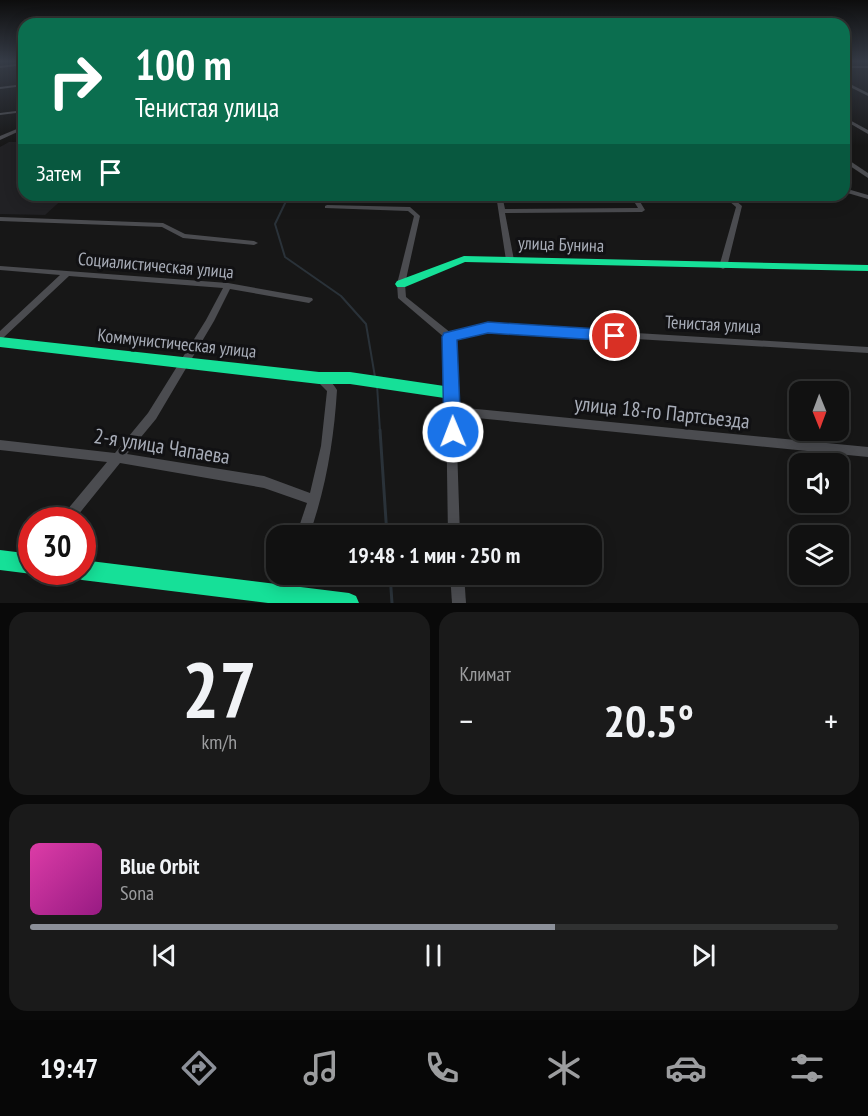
<!DOCTYPE html>
<html lang="ru">
<meta charset="utf-8">
<style>
:root{--surface:#111;--page:#1a1a1a;--text:#f1f3f6;--muted:#9c9d9f;--line:#303131;--accent:#8c9099}
body{margin:0;font-family:"PT Sans Narrow",sans-serif;background:var(--page);color:var(--text);height:100vh;display:flex;flex-direction:column;font-size:22px;white-space:nowrap}
*{box-sizing:border-box;margin:0}
p{font-size:20px;color:var(--muted)}
.icon{flex:none;width:33px;height:33px;fill:none;stroke:currentColor;stroke-width:2;stroke-linecap:round;stroke-linejoin:round}
.map{position:relative;height:603px;overflow:hidden}
.details{display:flex;flex-direction:column;gap:9px;padding:9px;background:#090909;flex:1}
.details>*{flex:none}
.banner{position:absolute;left:18px;top:18px;width:832px;height:183px;border-radius:18px;box-shadow:0 3px 15px #0003,0 0 0 2px var(--line);background:#0b6e4f;color:#fff;overflow:hidden}
.needle{width:39px;rotate:179deg}
.tools{position:absolute;left:789px;top:381px;display:grid;gap:12px}
.tools a{display:grid;place-items:center;width:60px;height:60px;border-radius:12px;background:var(--surface);box-shadow:0 3px 15px #0003,0 0 0 2px var(--line);font-size:30px}
.speed{position:absolute;left:18px;top:507px;display:flex;gap:12px;font-size:30px;font-weight:700;text-align:center}
.speed>*{display:grid;place-content:center;width:78px;height:78px;border-radius:50%;background:var(--surface);box-shadow:0 3px 15px #0003,0 0 0 2px var(--line);line-height:1}
.speed .limit{border:9px solid #d22;background:#fff;color:#111}
.pin{position:absolute;display:grid;place-items:center;width:51px;height:51px;color:#fff;margin:-26px;border:3px solid #fff;border-radius:50%;box-shadow:0 2px 6px #0007}
.me{position:absolute;width:66px;margin:-33px;rotate:359deg;stroke-linejoin:round;filter:drop-shadow(0 0 4px #0008)}
.turn{display:flex;align-items:center;gap:21px;height:126px;padding:0 18px;font-size:27px}
.turn .icon{width:78px;height:78px;stroke-width:2.5}
.turn b{display:block;font-size:42px;line-height:51px}
.then{display:flex;align-items:center;height:57px;padding:0 18px;background:#0003;gap:12px;font-size:22px}
.big{font-size:45px;font-weight:600;line-height:1.1}
.details .tile{flex:1;display:flex;flex-direction:column;justify-content:center;gap:9px;min-width:0;padding:0 21px;border-radius:18px;background:var(--page)}
.details .dial{align-items:center;gap:0}
.dial b{font-size:78px;line-height:1}
.song{display:flex;align-items:center;gap:18px}
.cover{width:72px;height:72px;border-radius:9px;background:linear-gradient(135deg,hsl(320 70% 55%),hsl(310 70% 35%))}
.played{height:6px;border-radius:3px;background:linear-gradient(90deg,var(--accent) 65%,var(--line) 65%)}
.keys{display:flex;justify-content:space-around;direction:ltr}
.heat{display:flex;justify-content:space-between;align-items:center;font-size:33px;direction:ltr}
.details .tiles{flex:1;display:grid;gap:9px;grid-template-columns:1fr 1fr}
.tile:last-child{grid-column:span 2}
.trip{position:absolute;left:266px;top:525px;width:336px;height:60px;border-radius:18px;background:var(--surface);box-shadow:0 3px 15px #0003,0 0 0 2px var(--line);font-weight:600;line-height:60px;text-align:center}
.menu{display:flex;height:96px;justify-content:space-around;align-items:center;background:#070707;color:var(--muted)}
.menu .icon{width:42px;height:42px}
.menu .selected{color:var(--accent)}
.menu b{font-size:27px;color:var(--text)}
.map>svg:first-child{display:block}
</style>
<div class="map">
<svg width="868" height="603" viewBox="0 0 868 603">
<rect width="100%" height="100%" fill="#171717"/>
<polygon fill="#212124" points="9,142 24,142 24,195 67,195 45,215 0,214 0,147"/>
<g fill="none" stroke-linecap="round" stroke-linejoin="round">
<polyline stroke="#2a3239" stroke-width="1.5" points="287,199 289,195"/>
<g stroke="#2a3239" stroke-width="2">
<polyline points="288,197 275,224 285,257 341,296 366,324 375,377"/>
<polyline points="377,385 380,431"/>
</g>
<g stroke="#2a3239" stroke-width="3">
<polyline points="380,430 387,536"/>
<polyline points="390,574 392,603"/>
</g>
<g fill="#4b4c50" fill-rule="evenodd">
<polygon points="24,63 24,65 0,68 0,66"/>
<rect x="844" y="66" width="24" height="2"/>
<polygon points="844,81 868,93 868,96 844,84"/>
<polygon points="24,84 24,86 0,89 0,87"/>
<polygon points="24,110 24,112 0,115 0,113"/>
<polygon points="844,117 868,130 868,134 844,120"/>
<polygon points="24,126 24,129 0,140 0,136"/>
<polygon points="844,157 868,173 868,178 844,162"/>
<polygon points="844,188 868,195 868,199 844,192"/>
<polygon points="496,195 502,195 505,209 638,208 630,195 636,195 645,210 642,212 505,213 514,260 510,262 506,260"/>
<polygon points="722,195 729,195 742,206 727,267 723,269 719,267 736,207"/>
<polygon points="327,205 410,207 419,215 420,216 405,284 406,297 451,333 488,324 868,347 868,353 488,330 454,339 456,407 868,447 868,457 456,416 460,536 448,536 445,338 398,298 397,284 414,216 408,211 325,208 325,206"/>
<polygon points="0,217 163,223 185,234 254,241 258,243 254,245 183,238 162,227 0,221"/>
<path d="M0 266 228 283 312 298 313 300 309 303 230 289 214 321 156 419 127 454 264 476 310 493 321 446 327 391 314 378 316 375C324 373 333 383 337 390 334 440 326 488 309 536H296L307 503 264 488 120 463 74 520H60L62 516 107 462 0 450V440L115 453 148 413 206 320 223 288 69 276 3 338 0 339V331L60 275 0 270Z"/>
<polygon points="278,574 292,574 283,598 278,600 273,598 271,593"/>
<polygon points="450,574 464,574 466,603 452,603"/>
</g>
<g fill="#16e098" fill-rule="evenodd">
<polygon points="464,256 868,265 868,271 465,262 405,287 397,287 395,284 397,281"/>
<polygon points="0,337 319,372 350,372 451,387 456,389 458,393 456,397 451,399 350,384 319,384 0,347"/>
<polygon points="0,550 32,554 32,572 37,572 32,574 0,570"/>
<polygon points="82,560 349,593 356,596 359,603 268,603 82,580 75,577 73,572 82,572"/>
</g>
</g>
<linearGradient id="sky" x2="0" y2="1"><stop stop-color="#0d0d0d"/><stop offset="0.42" stop-color="#363c47"/><stop offset="1" stop-color="#363c47" stop-opacity="0"/></linearGradient>
<rect width="868" height="146" fill="url(#sky)"/>
<polygon fill="#1a73e8" stroke="#114b97" stroke-width="1.5" points="488,322 615,330 622,336 615,341 488,333 457,340 461,432 459,437 453,439 446,437 444,432 442,337 444,333"/>
<g text-anchor="middle" dominant-baseline="central" stroke-width="6" stroke-linejoin="round" paint-order="stroke">
<g font-size="18" fill="#a8adb8" stroke="#111113">
<text transform="translate(561 244) rotate(2)">улица Бунина</text>
<text transform="translate(156 265) rotate(5)">Социалистическая улица</text>
<text transform="translate(713 324) rotate(3)">Тенистая улица</text>
<text transform="translate(177 343) rotate(6)">Коммунистическая улица</text>
</g>
<g font-size="21" fill="#a8adb8" stroke="#111113">
<text transform="translate(662 412) rotate(6)">улица 18-го Партсъезда</text>
<text transform="translate(162 446) rotate(9)">2-я улица Чапаева</text>
</g>
</g>
</svg>
<div class="tools">
<a><svg class="needle" viewBox="-14 -14 28 28"><path d="M0-13l5 13h-10z" fill="#e53935"/><path d="M0 13l5-13h-10z" fill="#9c9d9f"/></svg></a>
<a><svg class="icon" aria-label="sound" viewBox="0 0 24 24"><path d="M4 9h4l5-4v14l-5-4H4zM17 9q2 3 0 6"/></svg></a>
<a><svg class="icon" aria-label="layers" viewBox="0 0 24 24"><path d="M12 4l9 5-9 5-9-5zM3 14l9 5 9-5"/></svg></a>
</div>
<div class="speed"><div class="limit">30</div></div>
<div class="pin" style="left:615px;top:336px;background:#d93025"><svg class="icon" aria-label="arrive" viewBox="0 0 24 24"><path d="M6 21V4h12l-3 4 3 4H6"/></svg></div>
<svg class="me" style="left:453px;top:432px" viewBox="-20 -20 40 40"><circle r="17" fill="#1a73e8" stroke="#fff" stroke-width="3"/><path d="M0-11L8 9 0 5-8 9z" fill="#fff"/></svg>
<div class="trip">19:48 · 1 мин · 250 m</div>
<div class="banner">
<div class="turn"><svg class="icon" aria-label="right" viewBox="0 0 24 24"><path d="M7 20v-9h11M14 6l5 5-5 5"/></svg><div><b>100 m</b>Тенистая улица</div></div>
<div class="then">Затем<svg class="icon" aria-label="arrive" viewBox="0 0 24 24"><path d="M6 21V4h12l-3 4 3 4H6"/></svg></div>
</div>
</div>
<section class="details">
<div class="tiles">
<div class="tile dial"><b>27</b><p>km/h</p></div>
<div class="tile"><p>Климат</p>
<div class="heat"><a>−</a><b class="big">20.5°</b><a>+</a></div>
</div>
<div class="tile">
<div class="song"><i class="cover"></i><div><b>Blue Orbit</b><p>Sona</p></div></div>
<div class="played"></div>
<div class="keys"><svg class="icon" aria-label="previous" viewBox="0 0 24 24"><path d="M18 5L8 12l10 7zM5 5v14"/></svg><svg class="icon" aria-label="pause" viewBox="0 0 24 24"><path d="M8 5v14M16 5v14"/></svg><svg class="icon" aria-label="next" viewBox="0 0 24 24"><path d="M6 5l10 7-10 7zM19 5v14"/></svg></div>
</div>
</div>
</section>
<nav class="menu">
<b>19:47</b>
<svg class="icon selected" aria-label="directions" viewBox="0 0 24 24"><path d="M12 3l9 9-9 9-9-9zM9 14v-3h6M13 9l2 2-2 2"/></svg>
<svg class="icon" aria-label="music" viewBox="0 0 24 24"><path d="M9 18V5l10-2v13"/><circle cx="6" cy="18" r="3"/><circle cx="16" cy="16" r="3"/></svg>
<svg class="icon" aria-label="phone" viewBox="0 0 24 24"><path d="M5 4h4l2 5-3 2q2 4 5 5l2-3 5 2v4C11 20 4 13 5 4z"/></svg>
<svg class="icon" aria-label="climate" viewBox="0 0 24 24"><path d="M12 3v18M4 7l16 10M4 17L20 7"/></svg>
<svg class="icon" aria-label="car" viewBox="0 0 24 24"><path d="M5 17H2v-5l4-1 3-4h7l3 4 3 1v5h-3M9 17h6M6 11h13"/><circle cx="7" cy="17" r="2"/><circle cx="17" cy="17" r="2"/></svg>
<svg class="icon" aria-label="filters" viewBox="0 0 24 24"><path d="M4 7h16M4 17h16"/><circle cx="9" cy="7" r="2"/><circle cx="15" cy="17" r="2"/></svg>
</nav>
